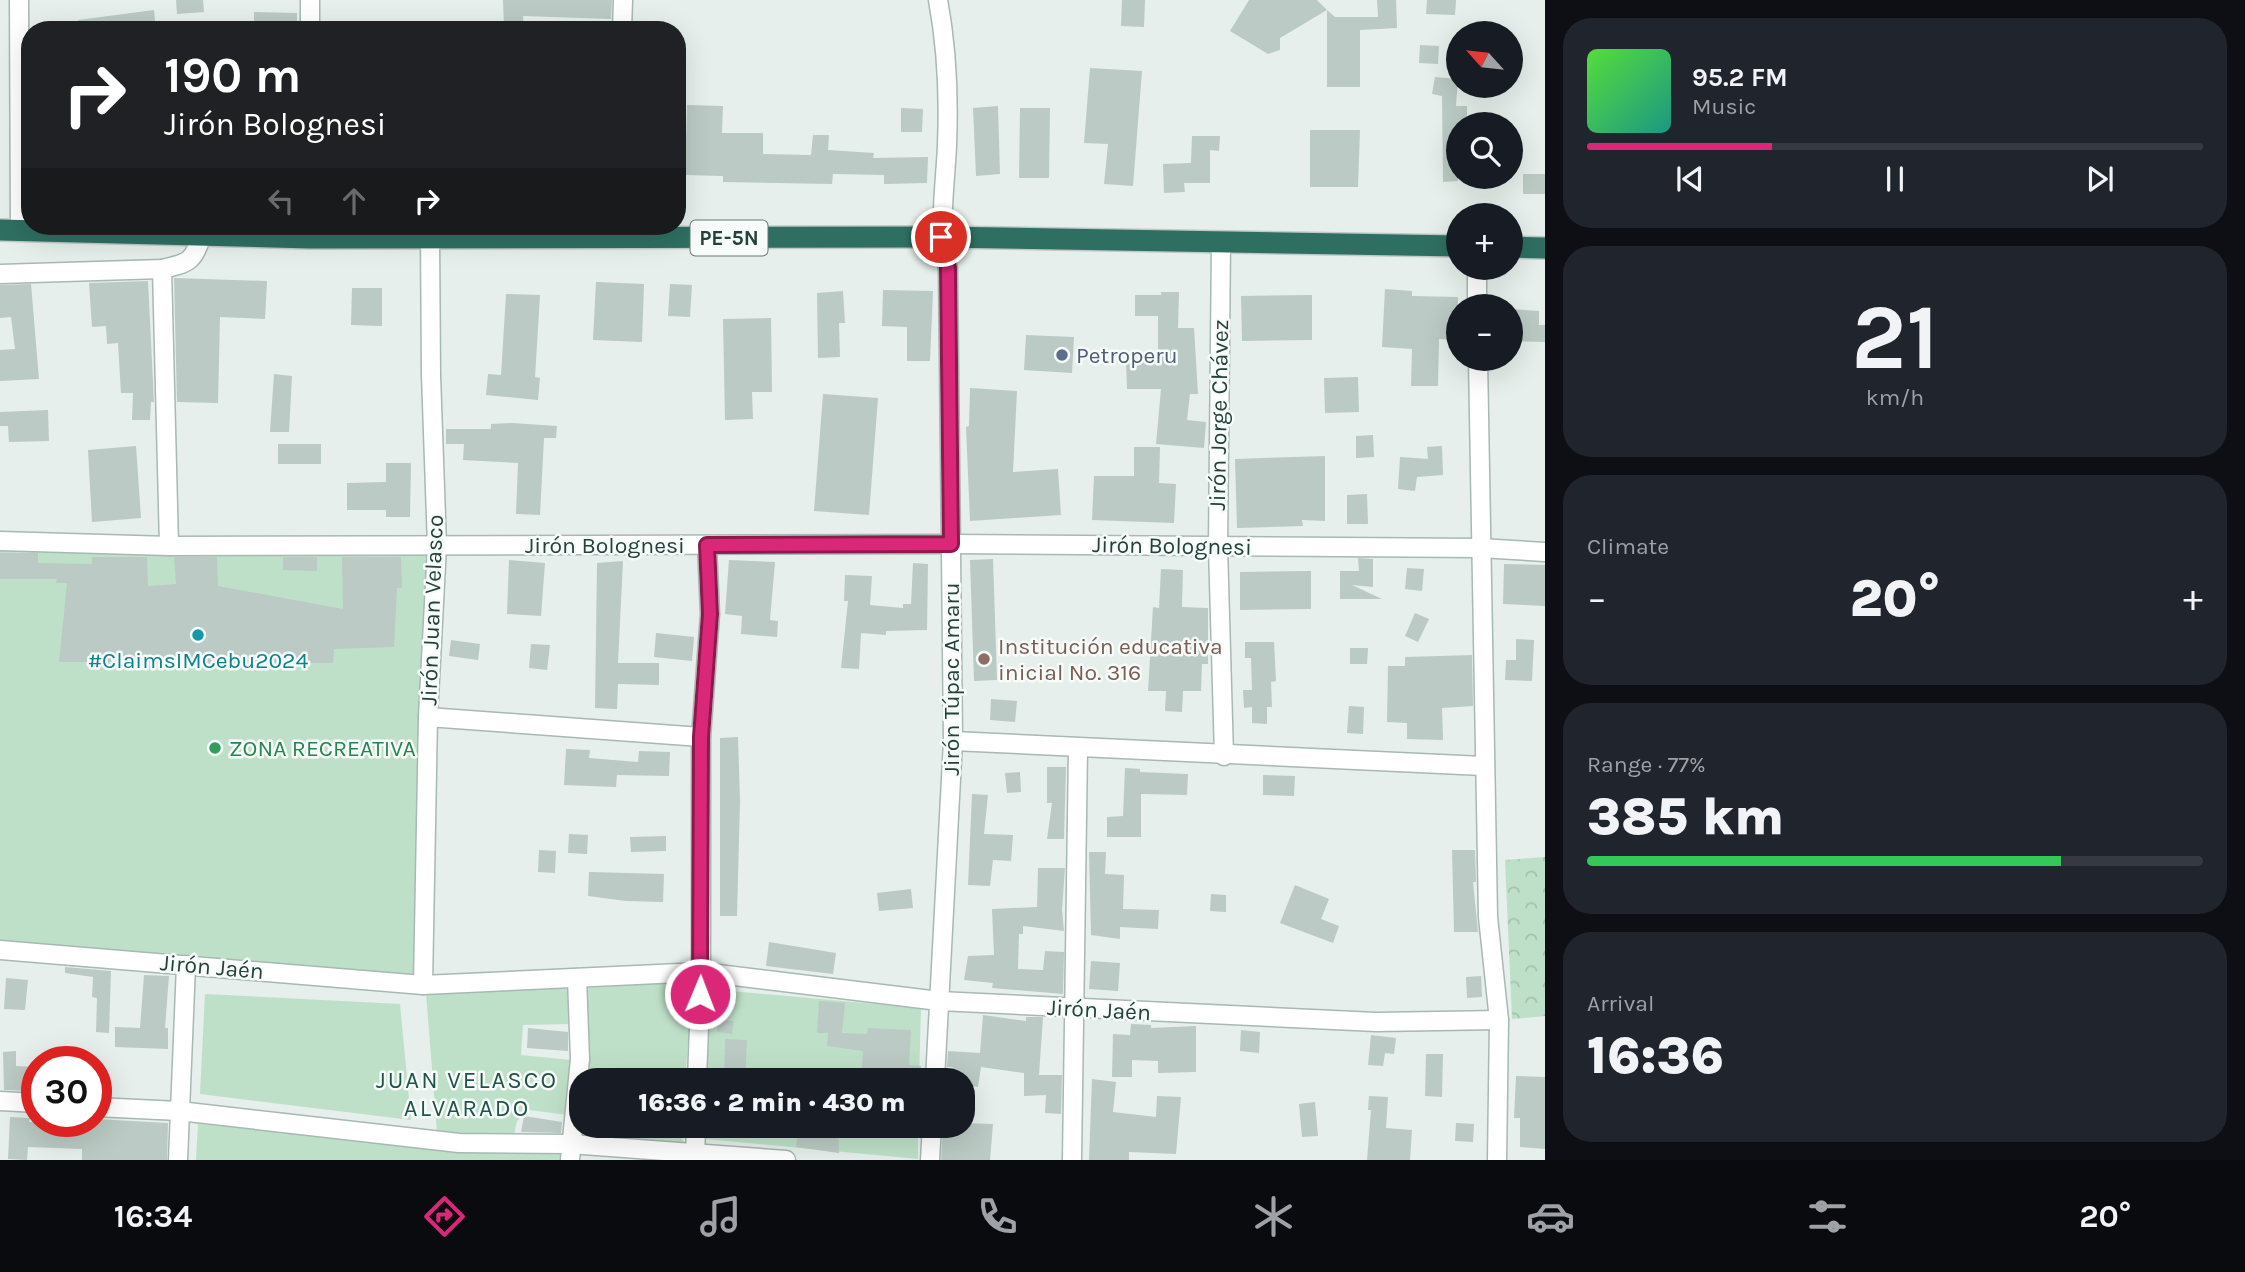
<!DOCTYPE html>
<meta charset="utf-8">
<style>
:root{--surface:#171b24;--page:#20242c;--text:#f1f3f6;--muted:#9ea1a6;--line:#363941;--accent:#db2777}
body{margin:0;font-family:Karla,sans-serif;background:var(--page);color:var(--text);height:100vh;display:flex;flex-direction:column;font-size:26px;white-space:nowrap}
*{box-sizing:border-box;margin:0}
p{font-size:23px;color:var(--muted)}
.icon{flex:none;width:38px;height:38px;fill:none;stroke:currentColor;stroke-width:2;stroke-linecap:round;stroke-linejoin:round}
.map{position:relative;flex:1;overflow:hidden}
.drawer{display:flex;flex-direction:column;gap:18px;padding:18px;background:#0d0f14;width:700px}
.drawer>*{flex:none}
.banner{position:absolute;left:21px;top:21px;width:665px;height:214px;border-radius:28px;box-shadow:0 7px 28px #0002;background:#202124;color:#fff;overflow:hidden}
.needle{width:46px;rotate:297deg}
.buttons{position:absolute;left:1446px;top:21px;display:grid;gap:14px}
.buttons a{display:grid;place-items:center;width:77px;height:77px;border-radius:50%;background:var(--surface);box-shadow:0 7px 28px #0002;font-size:35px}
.speed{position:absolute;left:21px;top:1046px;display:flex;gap:14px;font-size:35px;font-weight:700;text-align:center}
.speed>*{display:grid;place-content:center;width:91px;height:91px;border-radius:50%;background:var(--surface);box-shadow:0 7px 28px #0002;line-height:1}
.speed .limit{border:10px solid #d22;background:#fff;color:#111}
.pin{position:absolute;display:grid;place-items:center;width:60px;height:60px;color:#fff;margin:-30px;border:4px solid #fff;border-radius:50%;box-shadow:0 2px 7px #0007}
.me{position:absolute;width:77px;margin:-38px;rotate:1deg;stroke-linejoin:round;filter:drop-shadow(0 0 5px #0008)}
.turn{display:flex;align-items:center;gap:24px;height:147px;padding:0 28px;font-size:32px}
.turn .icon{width:91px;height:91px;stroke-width:2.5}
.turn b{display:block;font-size:49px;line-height:60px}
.lanes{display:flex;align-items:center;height:66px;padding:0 28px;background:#0003;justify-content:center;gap:35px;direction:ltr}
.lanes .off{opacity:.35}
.big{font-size:52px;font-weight:800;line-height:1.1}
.drawer .tile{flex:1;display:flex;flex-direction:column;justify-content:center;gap:10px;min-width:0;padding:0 24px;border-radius:28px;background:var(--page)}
.drawer .dial{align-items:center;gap:0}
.dial b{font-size:91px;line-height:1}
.song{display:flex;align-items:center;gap:21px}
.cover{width:84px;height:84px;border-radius:10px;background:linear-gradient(135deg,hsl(110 70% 55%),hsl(170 70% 35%))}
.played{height:7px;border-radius:4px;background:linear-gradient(90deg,var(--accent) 30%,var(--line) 30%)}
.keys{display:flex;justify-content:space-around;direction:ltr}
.heat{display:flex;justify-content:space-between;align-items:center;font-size:38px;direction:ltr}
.charge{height:10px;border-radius:5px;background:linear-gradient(90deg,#34c759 77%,var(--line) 0)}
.trip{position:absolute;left:569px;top:1068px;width:406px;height:70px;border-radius:28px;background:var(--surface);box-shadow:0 7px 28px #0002;font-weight:800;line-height:70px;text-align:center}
.dock{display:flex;height:112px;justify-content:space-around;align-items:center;background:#090b0e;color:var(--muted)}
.dock .icon{width:49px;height:49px}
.dock .current{color:var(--accent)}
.dock b{font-size:32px;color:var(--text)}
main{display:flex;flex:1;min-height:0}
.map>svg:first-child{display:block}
</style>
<main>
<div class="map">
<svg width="1545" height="1160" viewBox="0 0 1545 1160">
<defs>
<pattern id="forest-crowns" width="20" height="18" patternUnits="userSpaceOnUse" patternTransform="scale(1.75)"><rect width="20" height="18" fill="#bfe0c8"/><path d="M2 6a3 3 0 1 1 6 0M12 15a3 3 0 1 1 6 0" fill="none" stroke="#a4c1ad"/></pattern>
</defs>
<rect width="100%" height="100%" fill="#e6efeb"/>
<g fill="#bfe0c8">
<polygon points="0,540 437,546 423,985 0,950"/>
<polygon points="693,981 685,1080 584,1080 585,988"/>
<polygon points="573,984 572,1024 523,1025 521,1055 572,1060 568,1115 529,1110 517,1121 514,1135 437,1132 426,993"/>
<polygon points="708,989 921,1008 919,1080 706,1080"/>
<polygon points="205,994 400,1004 411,1120 200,1094"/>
<polygon points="198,1124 560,1150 560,1160 196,1160"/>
<polygon points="583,1125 625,1125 626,1132 682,1137 684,1145 583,1137"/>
<polygon points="705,1125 918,1125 918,1159 705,1139"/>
</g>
<polygon fill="url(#forest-crowns)" points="1545,857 1545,1016 1512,1019 1505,860"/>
<g fill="#bbcac4">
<polygon points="176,0 203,0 204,12 177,14"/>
<polygon points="503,0 612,0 611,19 523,16 524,30 504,30"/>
<polygon points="1122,0 1145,0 1144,27 1121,26"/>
<polygon points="1249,0 1317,0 1327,10 1280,38 1280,50 1268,54 1230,31"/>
<polygon points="1377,0 1396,0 1397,28 1360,30 1360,87 1327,87 1327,10 1335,17 1378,17"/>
<polygon points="1427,0 1456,0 1455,15 1426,14"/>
<polygon points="154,10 156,30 78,30 78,20"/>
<polygon points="254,12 297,13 297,30 254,30"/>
<polygon points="1420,45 1439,46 1438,64 1419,63"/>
<polygon points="1090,68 1142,71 1133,186 1104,184 1108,144 1084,143"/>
<polygon points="1435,77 1458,79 1456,106 1467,106 1467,124 1458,124 1458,181 1443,182 1442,96 1432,94"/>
<polygon points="687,105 723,106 722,133 763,133 763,154 811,155 813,135 829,135 828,150 874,153 873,158 928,157 927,183 884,184 884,175 833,174 832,184 723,182 723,176 685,175"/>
<polygon points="998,106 1000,174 976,176 973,108"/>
<polygon points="901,108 923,109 922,132 901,132"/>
<polygon points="1020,108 1050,108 1049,178 1019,178"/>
<polygon points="1310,130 1360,130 1358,187 1310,187"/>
<polygon points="1192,136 1220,136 1219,151 1210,150 1210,183 1184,183 1185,192 1164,193 1163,164 1191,163"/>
<rect x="1523" y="174" width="22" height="20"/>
<polygon points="174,278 267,281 265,319 220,317 218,403 177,402"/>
<polygon points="148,281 154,402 151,402 150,420 132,420 133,393 121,393 118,343 107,344 106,326 92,327 89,283"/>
<polygon points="596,282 644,284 642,342 593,340"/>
<polygon points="31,284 39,379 0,381 0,350 15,349 11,317 0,318 0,285"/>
<polygon points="670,284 692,285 690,317 668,316"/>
<polygon points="352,288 382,288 382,326 351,325"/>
<polygon points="1385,289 1412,291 1412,296 1458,297 1458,340 1439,339 1438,386 1411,386 1412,349 1382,347"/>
<polygon points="883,290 933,291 930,361 907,361 907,327 882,326"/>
<polygon points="843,291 845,323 839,323 840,357 818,358 817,293"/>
<polygon points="1161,292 1179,292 1178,328 1194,328 1198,394 1190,394 1187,420 1206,422 1204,448 1156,444 1161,389 1127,389 1126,360 1158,361 1158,316 1135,316 1135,295 1161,295"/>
<polygon points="506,294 540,295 535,377 540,378 538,400 486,395 488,374 501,375"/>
<polygon points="1312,295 1312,340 1242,341 1241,296"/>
<polygon points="1510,309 1539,311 1539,325 1545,325 1545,342 1510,341"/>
<polygon points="771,318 772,392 752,392 753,419 725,420 723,319"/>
<polygon points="1026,335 1074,337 1072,373 1024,370"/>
<polygon points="274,374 292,376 289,432 270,432"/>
<polygon points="1358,377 1359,412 1325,413 1324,378"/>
<polygon points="970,388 1017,391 1013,472 1058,469 1061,515 970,521 966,427 969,426"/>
<polygon points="823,394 878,398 869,515 814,511"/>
<polygon points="48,410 49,441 9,442 8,426 0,426 0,412"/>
<polygon points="512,423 557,426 556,438 544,438 540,515 516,514 518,463 463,460 464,444 446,444 446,429 491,429 491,424"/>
<polygon points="1373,435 1374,457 1356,458 1356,436"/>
<rect x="278" y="444" width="43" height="20"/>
<polygon points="136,446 141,518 92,522 88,450"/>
<polygon points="1442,446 1443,475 1417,477 1415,491 1398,489 1400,457 1428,459 1427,447"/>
<polygon points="1134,447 1160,447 1159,483 1176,484 1174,523 1092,520 1094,476 1134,476"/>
<polygon points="1325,456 1325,521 1302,520 1303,526 1237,528 1235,459"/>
<polygon points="386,463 411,463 410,517 386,517 386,510 347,510 347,483 386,482"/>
<polygon points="1367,494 1368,524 1347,524 1347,495"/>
<polygon points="0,553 38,553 38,563 92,564 92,557 147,557 148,586 176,584 174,557 217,557 218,586 343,609 342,557 401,557 402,588 397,588 394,647 334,649 333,663 59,662 67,583 56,583 57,579 0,579"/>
<polygon points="283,557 317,557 317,571 283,570"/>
<polygon points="1358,558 1373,559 1373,587 1352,585 1382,599 1340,599 1340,571 1359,571"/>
<polygon points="993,559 997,680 974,681 970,560"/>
<polygon points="509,560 545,563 541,616 507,614"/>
<polygon points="729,560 775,562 770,620 778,621 777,637 741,634 742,616 725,614"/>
<polygon points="623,561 618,663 659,663 659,685 618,684 617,709 595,708 597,563"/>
<polygon points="913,563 928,564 927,630 886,631 886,635 861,633 859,669 841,668 848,601 844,601 845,575 872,576 870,605 903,608 903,604 911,604"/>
<polygon points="1504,564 1545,565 1545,606 1503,604"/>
<polygon points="1407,568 1424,569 1422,591 1405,589"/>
<polygon points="1161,569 1183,570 1182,607 1208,608 1208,664 1202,664 1201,691 1183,691 1182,712 1165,711 1166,691 1148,691 1153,607 1159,608"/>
<polygon points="1311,571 1311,609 1240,610 1240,572"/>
<polygon points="1415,613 1429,619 1418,642 1405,636"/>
<polygon points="656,633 694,637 692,661 654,657"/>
<polygon points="1516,639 1534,640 1532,681 1505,680 1506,660 1516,660"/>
<polygon points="451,640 480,644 478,660 449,656"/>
<polygon points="1245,642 1274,642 1276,681 1271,682 1272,707 1267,707 1267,724 1252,723 1252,707 1244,708 1243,690 1252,690 1251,658 1245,658"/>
<polygon points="531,644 550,645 547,670 529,668"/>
<polygon points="1350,648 1368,648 1367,664 1350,664"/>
<polygon points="1472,655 1473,706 1442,708 1443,740 1407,739 1407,723 1387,722 1388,666 1405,666 1405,657"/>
<polygon points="991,699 1017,701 1015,722 990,720"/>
<polygon points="1349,706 1364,707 1363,734 1347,733"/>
<polygon points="738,737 740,800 737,916 720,916 720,738"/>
<polygon points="566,749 590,750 589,758 638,762 639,751 670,752 669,776 617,775 616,787 564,785"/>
<polygon points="1047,767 1066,767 1064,839 1047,839 1052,803 1047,803"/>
<polygon points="1125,768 1140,769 1140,772 1188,774 1187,795 1141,794 1141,837 1107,837 1107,817 1123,816"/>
<polygon points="1020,772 1021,792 1007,793 1005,773"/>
<polygon points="1263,775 1295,776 1294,796 1263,795"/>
<polygon points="972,794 988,795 984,834 1013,835 1011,861 993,860 990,886 968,885"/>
<polygon points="569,834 588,835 587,854 568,853"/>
<polygon points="666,836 666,851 631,852 630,837"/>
<polygon points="539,850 556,851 555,873 538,872"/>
<polygon points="1452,850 1475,850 1476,882 1473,882 1478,932 1454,932"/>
<polygon points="1089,852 1106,852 1105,874 1124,875 1123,909 1159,910 1158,929 1120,927 1120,939 1091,935"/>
<polygon points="1038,868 1065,868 1062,910 1064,931 1023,926 1023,934 1019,934 1018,969 1043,970 1045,951 1064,952 1063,994 992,988 993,983 964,980 968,956 994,955 992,909 1037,907"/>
<polygon points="589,872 664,874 663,902 626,901 588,896"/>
<polygon points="1295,885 1329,899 1321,919 1339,926 1333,943 1280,923"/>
<polygon points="911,889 913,908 879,911 877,893"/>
<polygon points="1211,894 1226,895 1226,912 1210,911"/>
<polygon points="769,942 836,953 833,974 766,966"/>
<polygon points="1091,961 1120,963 1118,991 1089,989"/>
<polygon points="65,967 111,971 109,1033 96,1032 97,998 92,997 93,977 65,973"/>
<polygon points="144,975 169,976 165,1028 168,1028 168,1049 115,1047 115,1027 140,1028"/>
<polygon points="1481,976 1482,997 1467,998 1466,977"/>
<polygon points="6,978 28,980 25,1010 4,1009"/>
<polygon points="819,1001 845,1003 842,1033 867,1034 868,1028 911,1030 909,1065 921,1066 920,1080 861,1078 863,1051 827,1046 828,1033 817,1033"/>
<polygon points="983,1015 1026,1021 1026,1017 1043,1017 1039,1075 1062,1075 1061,1114 1045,1113 1046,1095 1024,1096 1024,1073 981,1067 978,1087 962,1084 962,1080 951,1080 953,1067 947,1067 948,1051 980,1053"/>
<polygon points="719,1019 734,1021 732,1034 717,1032"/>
<polygon points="1131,1024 1151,1025 1151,1028 1196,1026 1196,1072 1158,1073 1158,1061 1132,1060 1132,1077 1112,1077 1113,1034 1130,1035"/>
<polygon points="528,1028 568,1032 568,1051 527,1048"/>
<polygon points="1241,1030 1260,1032 1259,1053 1240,1051"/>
<polygon points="1371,1035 1396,1038 1394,1054 1385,1053 1383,1066 1368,1065"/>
<polygon points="725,1039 747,1040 745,1080 724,1080"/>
<polygon points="16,1051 16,1066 37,1067 36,1091 4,1090 3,1052"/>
<polygon points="1426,1054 1443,1054 1442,1097 1425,1096"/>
<polygon points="1516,1076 1545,1077 1545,1149 1520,1147 1520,1118 1514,1118"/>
<polygon points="1092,1079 1116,1082 1113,1112 1156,1117 1157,1096 1181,1097 1176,1154 1129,1152 1129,1160 1089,1160"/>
<polygon points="1369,1096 1388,1097 1386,1128 1412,1130 1410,1160 1367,1160 1371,1110 1368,1110"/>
<polygon points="1315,1102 1318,1136 1302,1137 1299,1104"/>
<polygon points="524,1116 562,1122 561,1133 521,1132"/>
<polygon points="10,1117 30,1118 29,1122 96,1122 96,1119 168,1123 167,1160 82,1160 82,1149 28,1147 27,1160 8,1159"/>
<polygon points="962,1123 993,1124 990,1160 941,1160 943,1126 962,1126"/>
<polygon points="1456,1123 1474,1124 1473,1142 1455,1141"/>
<polygon points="799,1125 838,1125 839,1153 796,1147"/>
</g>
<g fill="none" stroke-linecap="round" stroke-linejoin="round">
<defs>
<g id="minor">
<polyline points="19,0 20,230"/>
<polyline points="310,30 310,0"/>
<polyline points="622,30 623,0"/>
<polyline points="1221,241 1218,547 1224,756"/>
<polyline points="1477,268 1477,306"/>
<polyline points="162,269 169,546"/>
<path d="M0 274 162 269C189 263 193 262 202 235"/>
<polyline points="1478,359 1488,917 1499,1020 1497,1160"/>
<polyline points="0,541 169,546 951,544 1480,548 1545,552"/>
<polyline points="428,717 701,737"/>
<polyline points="953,741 1483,766"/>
<polyline points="0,950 423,985 701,972 939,1001 1376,1022 1499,1020"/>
<polyline points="423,985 428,717 437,546 431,375 430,236"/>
<polyline points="697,1080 701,972 701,737 710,614 707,545"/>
<path d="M935 1080 953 741 948 269C938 224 945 190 947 145 949 96 947 48 938 0"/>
<polyline points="0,1101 37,1103"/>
<polyline points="96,1107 179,1111 459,1143 570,1144 786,1160"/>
<polyline points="178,1160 186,965"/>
<polyline points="570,1160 580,1059 577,978"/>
<polyline points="695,1160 696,1125"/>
<polyline points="930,1160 932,1125"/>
<polyline points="1072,1160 1078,748"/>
</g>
<g id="highway">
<polyline points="0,230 310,238 941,237 1458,246"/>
<polyline points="1510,247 1545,248"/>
</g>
</defs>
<use href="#minor" stroke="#a8b8b2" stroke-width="21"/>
<use href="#highway" stroke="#c2cac8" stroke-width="24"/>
<use href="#minor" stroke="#fff" stroke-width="18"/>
<use href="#highway" stroke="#2f6f62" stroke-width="21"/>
</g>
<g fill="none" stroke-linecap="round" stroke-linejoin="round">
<defs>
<polyline id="route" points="700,994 701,737 710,614 707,545 951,544 948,268 941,237"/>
</defs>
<use href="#route" stroke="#8e194d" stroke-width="18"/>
<use href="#route" stroke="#db2777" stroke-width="12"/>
</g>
<circle fill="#5c6f8a" stroke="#f7fbf9" stroke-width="2.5" cx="1062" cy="355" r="7"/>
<circle fill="#0f9aa8" stroke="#f7fbf9" stroke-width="2.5" cx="198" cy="635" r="7"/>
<circle fill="#8d6e63" stroke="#f7fbf9" stroke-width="2.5" cx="984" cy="659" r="7"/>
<circle fill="#2e9e5b" stroke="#f7fbf9" stroke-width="2.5" cx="215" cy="748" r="7"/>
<g text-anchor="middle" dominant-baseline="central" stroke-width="5" stroke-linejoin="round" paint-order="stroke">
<rect fill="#f7fbf9" stroke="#637a73" stroke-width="2" x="690.5" y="220.5" width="77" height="35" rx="5"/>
<g font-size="21" font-weight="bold" fill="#24423a">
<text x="729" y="238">PE-5N</text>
</g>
<g font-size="23" fill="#4e5e75" stroke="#f7fbf9" text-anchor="start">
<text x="1076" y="355">Petroperu</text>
</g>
<g font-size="23" fill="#24423a" stroke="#f7fbf9">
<text transform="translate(1219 415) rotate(-89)">Jirón Jorge Chávez</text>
<text x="605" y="545">Jirón Bolognesi</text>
<text transform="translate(1172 546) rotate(1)">Jirón Bolognesi</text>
<text transform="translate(432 610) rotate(-88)">Jirón Juan Velasco</text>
<text transform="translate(951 679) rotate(-90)">Jirón Túpac Amaru</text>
<text transform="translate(212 967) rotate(5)">Jirón Jaén</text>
<text transform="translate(1099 1010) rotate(3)">Jirón Jaén</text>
</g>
<g font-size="23" fill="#785e54" stroke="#f7fbf9" text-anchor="start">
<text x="998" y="646">Institución educativa<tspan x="998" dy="26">inicial No. 316</tspan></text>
</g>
<g font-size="23" fill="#0d838f" stroke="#f7fbf9">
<text x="198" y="660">#ClaimsIMCebu2024</text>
</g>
<g font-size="23" fill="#27864d" stroke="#f7fbf9" text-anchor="start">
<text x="229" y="748">ZONA RECREATIVA</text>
</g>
<g font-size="24" letter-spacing="2" fill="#1f5548" stroke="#f7fbf9">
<text x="467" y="1080">JUAN VELASCO<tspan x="467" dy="28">ALVARADO</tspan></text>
</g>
</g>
</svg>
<div class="buttons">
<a><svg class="needle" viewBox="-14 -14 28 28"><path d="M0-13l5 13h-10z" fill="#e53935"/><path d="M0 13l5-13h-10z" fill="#9ea1a6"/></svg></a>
<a><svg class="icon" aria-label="search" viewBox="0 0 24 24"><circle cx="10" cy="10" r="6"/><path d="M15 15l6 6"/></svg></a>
<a>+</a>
<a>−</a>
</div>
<div class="speed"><div class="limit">30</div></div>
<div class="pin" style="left:941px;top:237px;background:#d93025"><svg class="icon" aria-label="arrive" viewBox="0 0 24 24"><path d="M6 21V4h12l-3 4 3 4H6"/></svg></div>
<svg class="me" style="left:700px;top:994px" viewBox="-20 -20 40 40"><circle r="17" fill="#db2777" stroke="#fff" stroke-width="3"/><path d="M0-11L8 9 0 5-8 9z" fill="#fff"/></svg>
<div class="trip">16:36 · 2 min · 430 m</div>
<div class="banner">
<div class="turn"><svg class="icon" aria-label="right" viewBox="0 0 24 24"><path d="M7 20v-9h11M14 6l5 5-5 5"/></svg><div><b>190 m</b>Jirón Bolognesi</div></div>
<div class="lanes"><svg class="icon off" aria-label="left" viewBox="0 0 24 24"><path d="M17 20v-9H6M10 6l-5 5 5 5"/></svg><svg class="icon off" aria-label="ahead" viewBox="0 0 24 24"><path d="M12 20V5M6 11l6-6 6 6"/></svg><svg class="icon" aria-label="right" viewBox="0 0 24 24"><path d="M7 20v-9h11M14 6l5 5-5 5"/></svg></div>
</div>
</div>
<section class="drawer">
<div class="tile">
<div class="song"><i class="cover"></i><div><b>95.2 FM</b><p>Music</p></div></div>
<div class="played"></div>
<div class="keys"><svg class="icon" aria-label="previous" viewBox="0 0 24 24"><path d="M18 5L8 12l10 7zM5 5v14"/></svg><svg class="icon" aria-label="pause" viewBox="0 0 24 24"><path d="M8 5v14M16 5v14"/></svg><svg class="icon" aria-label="next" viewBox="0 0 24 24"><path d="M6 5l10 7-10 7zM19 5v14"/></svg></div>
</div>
<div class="tile dial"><b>21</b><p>km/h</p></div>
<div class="tile"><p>Climate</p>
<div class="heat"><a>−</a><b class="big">20°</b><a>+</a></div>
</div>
<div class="tile"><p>Range · 77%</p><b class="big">385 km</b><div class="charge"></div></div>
<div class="tile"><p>Arrival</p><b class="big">16:36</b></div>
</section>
</main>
<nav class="dock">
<b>16:34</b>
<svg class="icon current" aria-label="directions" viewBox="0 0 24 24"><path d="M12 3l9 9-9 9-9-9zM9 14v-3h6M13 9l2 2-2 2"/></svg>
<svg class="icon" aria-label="music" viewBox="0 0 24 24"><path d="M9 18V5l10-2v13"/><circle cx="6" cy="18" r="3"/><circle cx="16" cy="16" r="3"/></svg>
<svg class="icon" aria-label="phone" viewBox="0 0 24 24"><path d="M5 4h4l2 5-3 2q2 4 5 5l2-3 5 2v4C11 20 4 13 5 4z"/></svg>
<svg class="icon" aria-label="climate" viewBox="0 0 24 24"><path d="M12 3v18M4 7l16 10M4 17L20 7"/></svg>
<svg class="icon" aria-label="car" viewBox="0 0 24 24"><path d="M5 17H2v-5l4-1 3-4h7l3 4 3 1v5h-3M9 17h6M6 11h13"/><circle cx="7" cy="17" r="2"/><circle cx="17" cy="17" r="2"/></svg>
<svg class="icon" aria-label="filters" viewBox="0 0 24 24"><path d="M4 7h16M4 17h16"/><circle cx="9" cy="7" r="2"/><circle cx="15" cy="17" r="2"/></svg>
<b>20°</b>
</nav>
